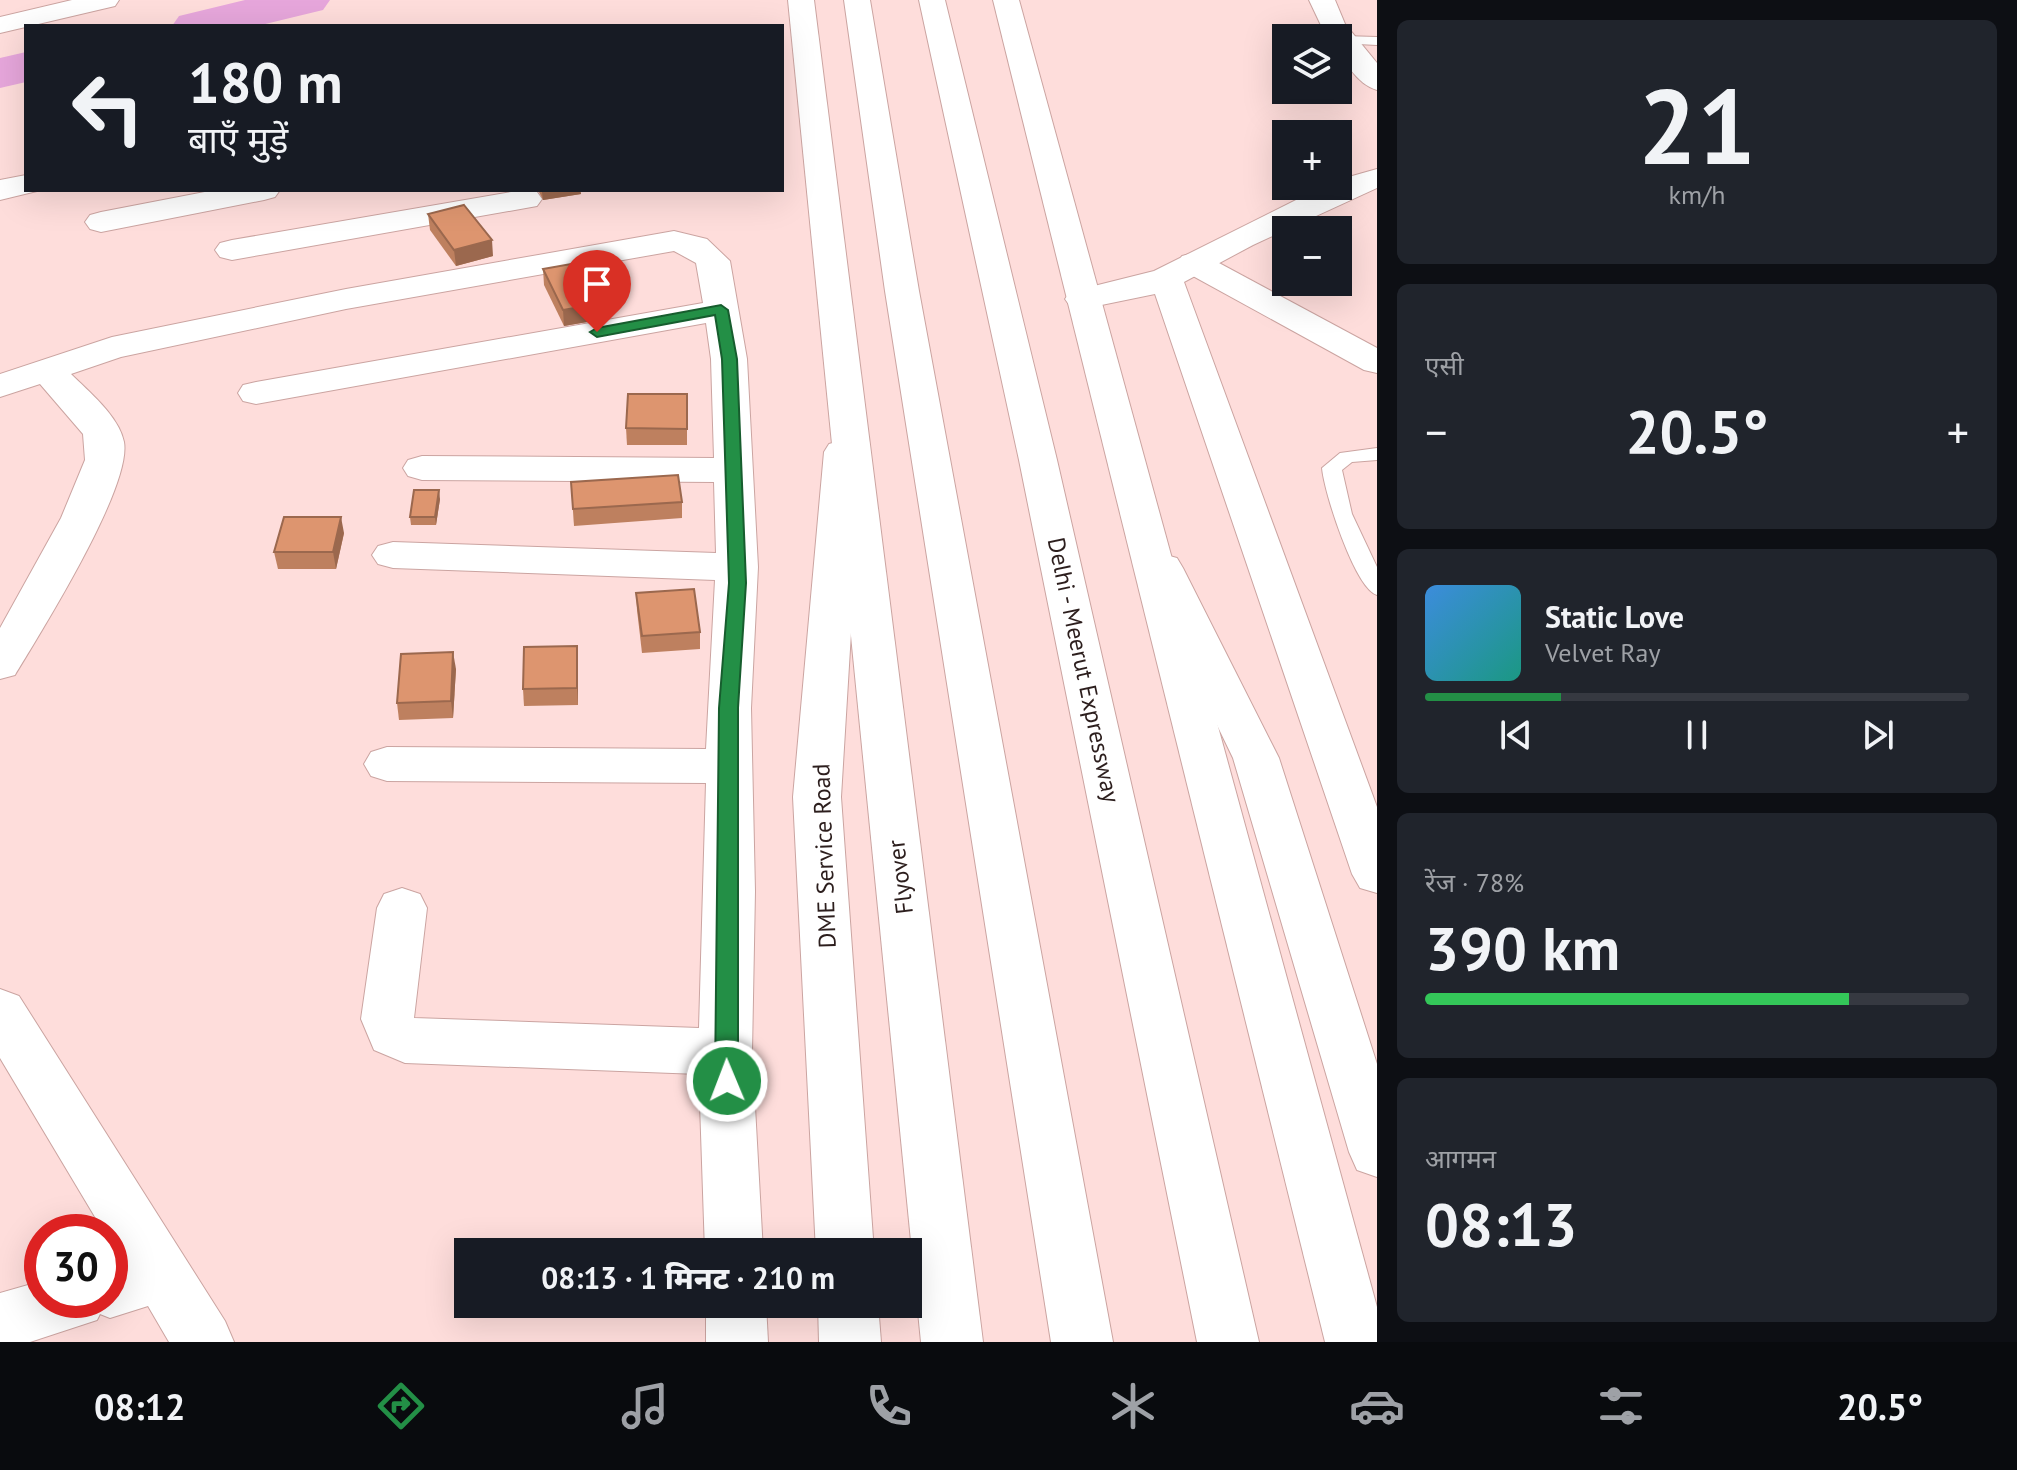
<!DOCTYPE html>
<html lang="hi">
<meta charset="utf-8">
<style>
:root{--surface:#171b24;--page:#20242c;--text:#f1f3f6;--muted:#9ea1a6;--line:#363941;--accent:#238f46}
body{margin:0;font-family:"PT Sans","Noto Sans Devanagari",sans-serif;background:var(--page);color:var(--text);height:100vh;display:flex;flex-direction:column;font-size:30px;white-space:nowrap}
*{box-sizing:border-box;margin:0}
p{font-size:26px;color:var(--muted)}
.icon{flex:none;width:44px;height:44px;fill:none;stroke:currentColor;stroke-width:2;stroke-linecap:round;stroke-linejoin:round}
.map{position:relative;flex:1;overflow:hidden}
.details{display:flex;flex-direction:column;gap:20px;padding:20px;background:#0d0f14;width:640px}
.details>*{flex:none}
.hud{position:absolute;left:24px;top:24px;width:760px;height:168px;border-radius:0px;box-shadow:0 8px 32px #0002;background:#171b24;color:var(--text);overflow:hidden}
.controls{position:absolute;left:1272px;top:24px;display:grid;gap:16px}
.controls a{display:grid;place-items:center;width:80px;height:80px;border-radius:0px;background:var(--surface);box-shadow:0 8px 32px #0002;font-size:40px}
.speed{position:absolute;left:24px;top:1214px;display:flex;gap:16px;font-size:40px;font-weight:700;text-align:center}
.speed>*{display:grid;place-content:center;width:104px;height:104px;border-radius:50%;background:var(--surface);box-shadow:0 8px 32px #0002;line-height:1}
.speed .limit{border:12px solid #d22;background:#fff;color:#111}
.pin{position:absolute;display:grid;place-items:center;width:68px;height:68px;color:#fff;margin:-82px -34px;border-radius:50% 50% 50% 0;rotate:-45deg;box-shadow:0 0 8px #0007}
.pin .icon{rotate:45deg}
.me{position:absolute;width:88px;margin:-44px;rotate:359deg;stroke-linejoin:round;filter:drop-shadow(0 0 6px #0008)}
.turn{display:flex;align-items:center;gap:28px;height:168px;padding:0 32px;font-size:36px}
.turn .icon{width:104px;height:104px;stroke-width:2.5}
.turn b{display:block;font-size:56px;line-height:68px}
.big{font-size:60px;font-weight:800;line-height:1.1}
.details .widget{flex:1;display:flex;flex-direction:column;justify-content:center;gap:12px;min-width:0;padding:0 28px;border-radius:12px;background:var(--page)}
.details .dial{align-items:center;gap:0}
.dial b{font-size:104px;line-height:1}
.song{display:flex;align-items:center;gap:24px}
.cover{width:96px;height:96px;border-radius:12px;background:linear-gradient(135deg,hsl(210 70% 55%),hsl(170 70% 35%))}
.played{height:8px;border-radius:4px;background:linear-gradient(90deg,var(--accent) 25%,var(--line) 25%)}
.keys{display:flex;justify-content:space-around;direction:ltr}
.heat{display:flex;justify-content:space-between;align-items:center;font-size:44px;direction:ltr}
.charge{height:12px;border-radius:6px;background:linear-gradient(90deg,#34c759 78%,var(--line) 0)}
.trip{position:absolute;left:454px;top:1238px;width:468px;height:80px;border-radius:0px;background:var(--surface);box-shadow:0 8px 32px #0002;font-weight:800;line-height:80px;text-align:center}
.tabs{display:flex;height:128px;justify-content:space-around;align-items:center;background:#090b0e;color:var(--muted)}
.tabs .icon{width:56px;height:56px}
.tabs .selected{color:var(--accent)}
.tabs b{font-size:36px;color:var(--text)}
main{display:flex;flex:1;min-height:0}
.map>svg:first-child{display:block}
</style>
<main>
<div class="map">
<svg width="1377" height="1342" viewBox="0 0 1377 1342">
<rect width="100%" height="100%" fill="#fedddb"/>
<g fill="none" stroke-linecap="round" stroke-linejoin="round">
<g fill="#e6a6db" fill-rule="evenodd">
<polygon points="245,0 330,0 323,10 257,26 172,26 179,16"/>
<polygon points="26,52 26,82 0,88 0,58"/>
</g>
<defs>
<g id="lane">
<polygon points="1343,36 1377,37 1377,45 1338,43 1338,37"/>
<path d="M1377 448V460L1352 462 1342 470 1352 514 1377 567V595C1355 589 1324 492 1322 468L1340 453Z"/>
</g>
<g id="street">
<polygon points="72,0 119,0 115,6 0,33 0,17"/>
<path d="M1309 0H1335L1345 24 1377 63V90C1358 85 1338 57 1338 38H1327Z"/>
<polygon points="26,175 26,190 37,191 0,200 0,180"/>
<polygon points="215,190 280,190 275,197 264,200 101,232 90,229 85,222 90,215 101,212"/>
<polygon points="523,190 537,192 542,199 537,206 232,260 220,257 215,250 220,243 232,240"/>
<path d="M674 231 707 239 730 261 747 359 758 567 751 708 755 891 752 1052 763 1252H705L699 1074 405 1063 374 1050 361 1019 377 908 384 894 402 888 420 894 427 908 414 1018 699 1028 706 783 387 781 371 776 364 764 371 752 387 747 706 749 715 580 393 568 378 564 372 555 378 546 393 542 716 553 714 482 422 480 408 476 403 468 408 460 422 456 714 458 711 359 706 323 256 404 243 401 238 393 243 385 256 382 703 303 696 263 674 251 346 309 121 357 71 374C88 391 119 416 124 442 132 487 41 632 15 675L0 679V628L61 518 85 460 83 434 40 384 0 397V374L112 337 346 289Z"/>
<polygon points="1194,253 1206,256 1377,348 1377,373 1364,370 1182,270 1177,263 1182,256"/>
<polygon points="0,989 19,996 225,1321 234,1342 169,1342 148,1306 110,1318 100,1314 97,1320 30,1342 0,1342 0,1293 42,1281 42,1300 110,1300 110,1262 120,1259 110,1243 110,1232 104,1232 0,1058"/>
<polygon points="706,1304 766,1304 768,1342 706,1342"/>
</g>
<g id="secondary">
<polygon points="1377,169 1377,188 1253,245 1184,282 1377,807 1377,893 1360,888 1352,874 1155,294 1082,309 1070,306 1065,299 1070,292 1154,271 1324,186 1338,186 1338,180"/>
<polygon points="843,440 857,444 862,452 841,797 874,1252 816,1252 793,797 824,452 829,444"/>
<polygon points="1162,554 1177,558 1183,568 1279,758 1377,1064 1377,1177 1357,1170 1349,1152 1233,758 1141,568 1147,558"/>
<polygon points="818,1304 878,1304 881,1342 819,1342"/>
</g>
<g id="highway">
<polygon points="788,0 814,0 983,1342 921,1342"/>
<polygon points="844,0 870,0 919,291 1113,1342 1051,1342 885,291"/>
<polygon points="919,0 945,0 1057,460 1259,1342 1197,1342 1019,460"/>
<polygon points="993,0 1019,0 1377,1307 1377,1342 1325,1342"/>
</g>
</defs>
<use href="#lane" stroke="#cba4a1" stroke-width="2"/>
<use href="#street" stroke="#cba4a1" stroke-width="2"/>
<use href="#secondary" stroke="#cba4a1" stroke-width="2"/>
<use href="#highway" stroke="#cba4a1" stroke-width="2"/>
<use href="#lane" fill="#fff" fill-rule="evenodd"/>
<use href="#street" fill="#fff" fill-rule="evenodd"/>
<use href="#secondary" fill="#fff" fill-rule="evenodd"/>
<use href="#highway" fill="#fff" fill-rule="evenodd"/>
</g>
<g fill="#be805f">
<polygon points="538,190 580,190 581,194 543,200"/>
<polygon points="428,214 493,256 456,266 430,230"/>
<polygon points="543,269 604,319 564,326 544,285"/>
<polygon points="687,394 687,445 627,445 626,428"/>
<polygon points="571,482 682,502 682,518 574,526"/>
<polygon points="440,499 436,525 411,525 410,517"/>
<polygon points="344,533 336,569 278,569 274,552"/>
<polygon points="636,593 700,632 700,649 642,653 637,610"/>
<polygon points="578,663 578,705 524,706 523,689"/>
<polygon points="456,669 453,718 399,720 397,703"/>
</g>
<g fill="#9b684e">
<polygon points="556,190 580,190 581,194 543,200 542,192"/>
<polygon points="492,240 493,256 456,266 454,250"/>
<polygon points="604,303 604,319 564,326 563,310"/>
<polygon points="439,490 440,499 436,525 435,517"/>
<polygon points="341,517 344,533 336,569 333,552"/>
<polygon points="577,646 578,663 578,705 577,688"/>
<polygon points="453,652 456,669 453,718 451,701"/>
</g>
<g fill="#dd956f" stroke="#9b684e" stroke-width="2">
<polygon points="464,205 492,240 454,250 428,214"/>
<polygon points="582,262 604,303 563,310 543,269"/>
<polygon points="628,394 687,394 687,429 626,428"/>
<polygon points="678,475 682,502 573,509 571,482"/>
<polygon points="414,490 439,490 435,517 410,517"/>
<polygon points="284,517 341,517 333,552 274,552"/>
<polygon points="694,589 700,632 642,636 636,593"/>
<polygon points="577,646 577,688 523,689 524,647"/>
<polygon points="453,652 451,701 397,703 401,654"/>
</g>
<polygon fill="#238f46" stroke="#175d2e" stroke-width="2" points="721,305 728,310 737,359 746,583 738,708 738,1081 735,1088 727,1091 719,1088 715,1081 719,708 729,583 722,359 715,315 597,337 590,332 597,328"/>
<g text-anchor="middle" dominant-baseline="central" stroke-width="6" stroke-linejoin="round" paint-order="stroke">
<g font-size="24" fill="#2c1e1d" stroke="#fff">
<text transform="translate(1084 670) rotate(78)">Delhi - Meerut Expressway</text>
<text transform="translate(824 856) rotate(-92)">DME Service Road</text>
<text transform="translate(900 877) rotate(-97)">Flyover</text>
</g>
</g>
</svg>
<div class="controls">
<a><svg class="icon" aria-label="layers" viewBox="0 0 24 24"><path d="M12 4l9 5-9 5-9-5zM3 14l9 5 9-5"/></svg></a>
<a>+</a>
<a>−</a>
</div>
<div class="speed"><div class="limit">30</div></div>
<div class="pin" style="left:597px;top:332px;background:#d93025"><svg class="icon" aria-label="arrive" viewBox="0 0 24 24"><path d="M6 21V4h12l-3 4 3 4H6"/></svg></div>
<svg class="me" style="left:727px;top:1081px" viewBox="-20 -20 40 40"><circle r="17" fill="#238f46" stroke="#fff" stroke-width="3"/><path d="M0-11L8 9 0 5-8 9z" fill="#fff"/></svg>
<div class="trip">08:13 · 1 मिनट · 210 m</div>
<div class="hud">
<div class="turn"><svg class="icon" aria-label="left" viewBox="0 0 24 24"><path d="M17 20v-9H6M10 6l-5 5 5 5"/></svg><div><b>180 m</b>बाएँ मुड़ें</div></div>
</div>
</div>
<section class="details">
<div class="widget dial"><b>21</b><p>km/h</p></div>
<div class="widget"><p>एसी</p>
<div class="heat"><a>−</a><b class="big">20.5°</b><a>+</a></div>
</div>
<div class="widget">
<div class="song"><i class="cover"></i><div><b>Static Love</b><p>Velvet Ray</p></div></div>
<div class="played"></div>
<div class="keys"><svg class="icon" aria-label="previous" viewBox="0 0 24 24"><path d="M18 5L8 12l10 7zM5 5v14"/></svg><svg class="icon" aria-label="pause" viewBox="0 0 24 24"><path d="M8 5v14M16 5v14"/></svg><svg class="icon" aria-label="next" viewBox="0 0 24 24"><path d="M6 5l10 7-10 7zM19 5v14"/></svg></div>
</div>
<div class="widget"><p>रेंज · 78%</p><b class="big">390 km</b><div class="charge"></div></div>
<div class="widget"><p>आगमन</p><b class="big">08:13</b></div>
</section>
</main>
<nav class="tabs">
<b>08:12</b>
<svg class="icon selected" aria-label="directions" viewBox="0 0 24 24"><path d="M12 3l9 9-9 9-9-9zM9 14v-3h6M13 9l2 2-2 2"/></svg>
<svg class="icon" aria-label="music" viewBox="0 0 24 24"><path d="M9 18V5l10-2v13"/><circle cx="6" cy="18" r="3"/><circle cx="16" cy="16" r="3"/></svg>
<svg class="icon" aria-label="phone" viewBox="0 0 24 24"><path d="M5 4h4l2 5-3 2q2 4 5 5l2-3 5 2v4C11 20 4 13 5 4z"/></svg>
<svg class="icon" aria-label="climate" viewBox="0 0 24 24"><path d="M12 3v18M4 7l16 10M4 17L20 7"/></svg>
<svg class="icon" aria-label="car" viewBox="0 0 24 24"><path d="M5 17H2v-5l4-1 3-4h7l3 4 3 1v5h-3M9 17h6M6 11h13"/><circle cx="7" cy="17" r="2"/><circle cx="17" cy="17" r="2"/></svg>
<svg class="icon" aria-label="filters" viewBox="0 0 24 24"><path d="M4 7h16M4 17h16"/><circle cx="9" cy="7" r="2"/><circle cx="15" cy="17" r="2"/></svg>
<b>20.5°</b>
</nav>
